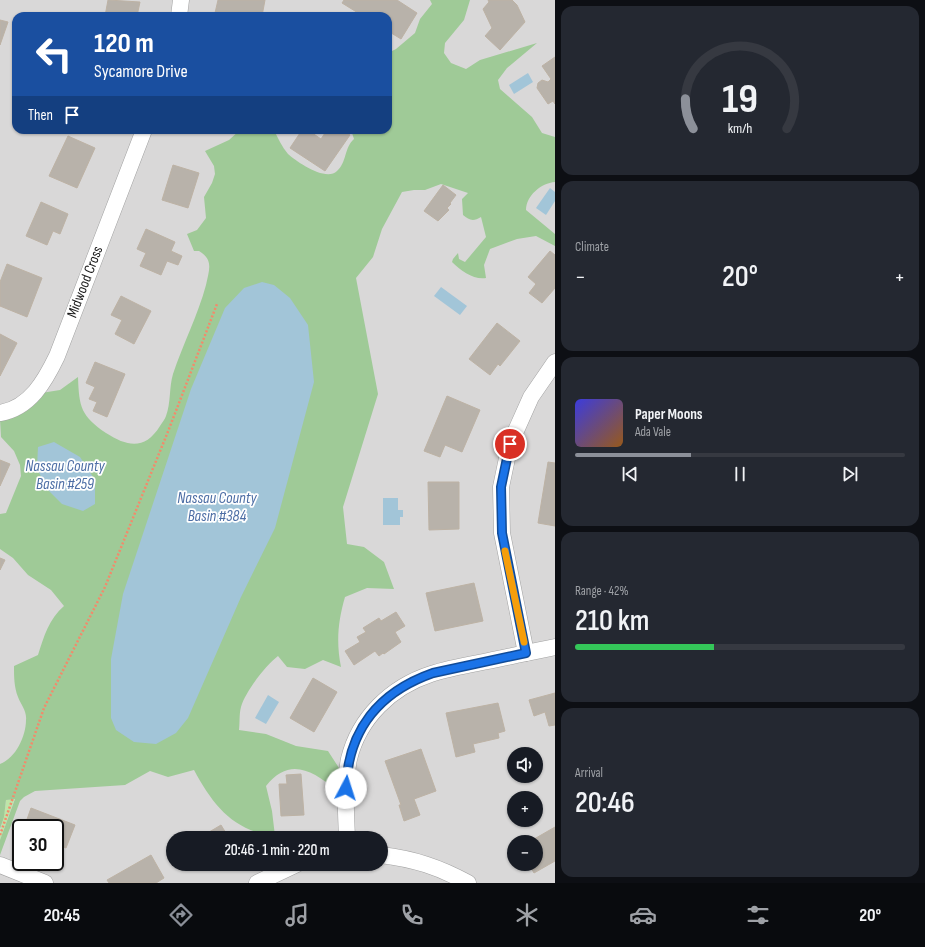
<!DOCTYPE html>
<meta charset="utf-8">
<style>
:root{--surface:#171b24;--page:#242831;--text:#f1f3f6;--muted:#9ea1a6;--line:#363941;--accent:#8c9099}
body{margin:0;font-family:"Sofia Sans Condensed",sans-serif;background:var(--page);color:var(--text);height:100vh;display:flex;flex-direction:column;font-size:15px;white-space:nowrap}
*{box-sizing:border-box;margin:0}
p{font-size:13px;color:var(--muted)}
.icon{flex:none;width:22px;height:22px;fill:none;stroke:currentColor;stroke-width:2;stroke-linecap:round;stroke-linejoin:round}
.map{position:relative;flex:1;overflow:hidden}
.panel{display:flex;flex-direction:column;gap:6px;padding:6px;background:#0d0f14;width:370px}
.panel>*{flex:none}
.hud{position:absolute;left:12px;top:12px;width:380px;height:122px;border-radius:12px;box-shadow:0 1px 3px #0004;background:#1a4fa0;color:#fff;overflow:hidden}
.controls{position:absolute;left:507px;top:747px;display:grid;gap:8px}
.controls a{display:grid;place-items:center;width:36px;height:36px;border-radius:50%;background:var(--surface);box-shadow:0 1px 3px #0004;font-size:20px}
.speed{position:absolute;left:12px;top:819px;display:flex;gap:8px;font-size:20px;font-weight:700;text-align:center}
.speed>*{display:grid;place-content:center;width:52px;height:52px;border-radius:50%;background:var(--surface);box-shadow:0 1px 3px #0004;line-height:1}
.speed .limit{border:2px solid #111;border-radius:6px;background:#fff;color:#111}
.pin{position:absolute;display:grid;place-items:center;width:34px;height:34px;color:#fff;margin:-17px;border:2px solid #fff;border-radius:50%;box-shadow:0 1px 4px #0007}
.me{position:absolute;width:44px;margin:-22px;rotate:5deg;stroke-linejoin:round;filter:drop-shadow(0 0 3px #0008)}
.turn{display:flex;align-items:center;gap:14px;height:84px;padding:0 16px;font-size:18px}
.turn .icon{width:52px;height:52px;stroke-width:2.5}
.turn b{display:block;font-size:28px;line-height:34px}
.then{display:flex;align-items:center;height:38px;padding:0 16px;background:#0003;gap:8px;font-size:15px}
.big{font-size:30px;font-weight:600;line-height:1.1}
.panel .card{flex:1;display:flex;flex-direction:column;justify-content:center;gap:6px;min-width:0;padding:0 14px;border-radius:12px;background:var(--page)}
.panel .dial{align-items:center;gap:0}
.dial svg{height:104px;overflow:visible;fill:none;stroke:var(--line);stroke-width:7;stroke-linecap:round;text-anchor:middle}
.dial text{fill:var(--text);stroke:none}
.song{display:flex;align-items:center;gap:12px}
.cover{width:48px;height:48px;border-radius:6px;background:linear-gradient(135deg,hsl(240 70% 55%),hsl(30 70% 35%))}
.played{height:4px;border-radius:2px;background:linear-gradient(90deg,var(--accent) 35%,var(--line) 35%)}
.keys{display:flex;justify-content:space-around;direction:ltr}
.heat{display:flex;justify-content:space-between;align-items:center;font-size:22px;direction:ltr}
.charge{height:6px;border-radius:3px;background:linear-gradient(90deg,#34c759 42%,var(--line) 0)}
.trip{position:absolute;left:166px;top:831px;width:222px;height:40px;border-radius:20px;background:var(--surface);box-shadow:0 1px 3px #0004;font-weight:600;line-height:40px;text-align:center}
.tab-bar{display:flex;height:64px;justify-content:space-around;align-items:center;background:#090b0e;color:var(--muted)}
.tab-bar .icon{width:28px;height:28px}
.tab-bar .on{color:var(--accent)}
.tab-bar b{font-size:18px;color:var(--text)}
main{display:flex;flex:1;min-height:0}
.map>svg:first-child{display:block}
</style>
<main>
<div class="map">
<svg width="555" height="883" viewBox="0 0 555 883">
<rect width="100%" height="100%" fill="#eceae1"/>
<path fill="#d9d8d8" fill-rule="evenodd" d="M0 0H555V883H0ZM16 16H388V130H16ZM514 754H536V776H514ZM514 798H536V820H514ZM21 828H55V862H21ZM173 838H381V864H173ZM514 842H536V864H514Z"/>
<path fill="#bee5a8" d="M15 798 0 840C0 826 5 814 6 800Z"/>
<path fill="#9fca97" d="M430 0H470L464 20 445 43 444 53 451 63 466 69 480 60 537 43 507 68 498 80 500 89 532 117 542 133 555 137V182C541 183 526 196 526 210L555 234V246L536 236 517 239 490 249 484 265 486 278C474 280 461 271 452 262L453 259 458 253 459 259 465 262 486 237 481 217C473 222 469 220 463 215L462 199 468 193 441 184 425 190H414L402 192 382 229 373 257 356 278 378 394 343 507 347 544 364 547 384 562 394 589 367 588 345 597C338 621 336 642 341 667L323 660 305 669 287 667 278 656C266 665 245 692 241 707 239 714 240 722 239 730L266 734 296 746 328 751 339 768 336 790C312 770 289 757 266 786L272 811 275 836C233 831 213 805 194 770L168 777 150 771 125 785 35 791 24 797 20 801 0 855V840L15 799 6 800 4 817 0 829V764C16 758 26 736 26 720 27 711 21 705 18 697 14 687 14 676 14 666L38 655C44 636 49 619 64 606L51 590 28 575 13 558 0 549V514L6 513 21 476 20 465 14 451 1 437 0 419 35 394 60 390 78 377C79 407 81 416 106 433 128 447 145 450 160 426 162 423 165 419 166 416 171 403 169 387 173 374 183 344 198 315 206 285 209 270 214 260 199 251H194L187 234 197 230 206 218 204 197 212 183 215 174 214 166 205 151 229 140 240 130H274C278 138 282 147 288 154 297 162 326 182 337 171 347 162 344 148 354 139L351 130H388V53L396 49 415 33 420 19 432 4Z"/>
<g fill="#a2c5d8">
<polygon points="528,73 533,82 514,94 509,85"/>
<polygon points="550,188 555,192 555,201 546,215 536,208"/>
<polygon points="262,282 274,285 290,298 308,325 314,382 275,528 241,597 188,718 176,733 156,744 134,742 116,730 111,718 111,659 123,594 191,389 225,308 244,288"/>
<polygon points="441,287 467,306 460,315 434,296"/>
<polygon points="54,442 80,457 95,480 95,504 83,511 62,504 46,488 37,468 38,447"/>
<polygon points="383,498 398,498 398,510 403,510 403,517 400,517 400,525 383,525"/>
<polygon points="268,695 279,702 266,724 255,718"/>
</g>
<g fill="#b8b2aa" stroke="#bdb2a4">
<polygon points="108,0 140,2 137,16 105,16"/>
<polygon points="218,0 265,0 262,16 228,16 215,13"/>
<polygon points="344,0 397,0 417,13 401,39 388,31 388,16 363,16 342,3"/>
<polygon points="488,0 512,0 517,5 525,22 500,50 485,36 492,28 483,9 489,2"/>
<polygon points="0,20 8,22 0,45"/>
<polygon points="555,57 555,104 553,101 548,104 537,88 538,83 542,80 548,82 551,79 542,66"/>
<polygon points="302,130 308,130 321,139 327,130 342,130 350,135 325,171 290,148"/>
<polygon points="68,136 95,148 77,188 49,176"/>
<polygon points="173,165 199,173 188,208 162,200"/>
<polygon points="443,185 456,195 450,203 451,204 447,208 449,210 438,221 424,211"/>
<polygon points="41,202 68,214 60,234 53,231 47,245 26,236"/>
<polygon points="146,229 175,242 171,251 182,256 178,265 167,261 161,275 140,266 146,253 137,249"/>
<polygon points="550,251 555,255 555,288 542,303 529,293 536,284 528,277"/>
<polygon points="7,264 42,278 27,317 0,306 0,282"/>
<polygon points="121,296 151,311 134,344 115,334 122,320 111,315"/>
<polygon points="497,323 520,341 500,366 498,364 490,375 469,359"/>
<polygon points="0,334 17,343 0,376"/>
<polygon points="95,362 125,374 107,417 93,411 97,402 89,399 95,387 86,383"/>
<polygon points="447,396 480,410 462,452 445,445 440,457 424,451"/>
<polygon points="0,460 10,464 0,486"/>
<polygon points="548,462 555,463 555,526 538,523"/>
<polygon points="428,482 459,482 459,529 429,530"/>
<polygon points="0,558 5,560 0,570"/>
<polygon points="474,583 483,621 435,631 426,593"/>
<polygon points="396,612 405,626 395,632 401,642 384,654 383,653 379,656 375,651 354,665 345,651 360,642 357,637 366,632 363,628 379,618 381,621"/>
<polygon points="313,678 337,692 314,732 290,718"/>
<polygon points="555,693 555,725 549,726 545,712 534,716 529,700"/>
<polygon points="498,703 505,731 498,733 499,738 473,744 475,752 456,757 446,713"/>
<polygon points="421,749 436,791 414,799 420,815 404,821 399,805 401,805 385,761"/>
<polygon points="301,774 304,815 281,816 279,784 287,784 286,775"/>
<polygon points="31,808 75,825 66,848 55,843 55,828 24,828"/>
<polygon points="221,825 229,838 199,838"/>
<polygon points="555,827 555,861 534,873 529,864 536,864 536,842 529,842"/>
<polygon points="151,855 164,878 156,883 109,883 107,880"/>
</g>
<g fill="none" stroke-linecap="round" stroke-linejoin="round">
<defs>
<g id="street">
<polyline points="179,16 181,0"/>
<path d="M0 413C30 408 45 381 57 356L144 130"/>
<polyline points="526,653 502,533 501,487 510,444 531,397 555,362"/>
<path d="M347 838C346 812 344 785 349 759 359 718 391 687 431 674 446 669 462 666 478 663 504 658 529 652 555 647"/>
<path d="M381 855C414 859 439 867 468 883"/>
<polyline points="0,865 45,883"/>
<polyline points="257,883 297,864"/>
</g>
</defs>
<use href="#street" stroke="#a2a2a2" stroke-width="17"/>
<polyline stroke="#f38a6b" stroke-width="2.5" stroke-dasharray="2 2" stroke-linecap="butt" points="0,835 44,708 105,587 169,429 217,304"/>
<use href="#street" stroke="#fff" stroke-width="16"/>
</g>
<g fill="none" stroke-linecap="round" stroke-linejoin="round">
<defs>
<path id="route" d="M346 788C348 730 379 692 433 673L526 653 502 533 501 487 510 444"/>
</defs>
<use href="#route" stroke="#114b97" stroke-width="10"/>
<use href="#route" stroke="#1a73e8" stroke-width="7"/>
<polyline stroke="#f59e0b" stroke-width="7" points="505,551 524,642"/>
</g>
<g text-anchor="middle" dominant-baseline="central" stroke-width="3.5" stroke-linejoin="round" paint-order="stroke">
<g font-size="15" fill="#1b1b1b" stroke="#fff">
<text transform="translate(85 282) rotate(-69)">Midwood Cross</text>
</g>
<g font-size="16" font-style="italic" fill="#4d6ea5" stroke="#fff">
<text x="65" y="466">Nassau County<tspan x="65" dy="18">Basin #259</tspan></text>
<text x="217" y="498">Nassau County<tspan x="217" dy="18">Basin #384</tspan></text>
</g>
</g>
</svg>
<div class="controls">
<a><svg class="icon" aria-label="sound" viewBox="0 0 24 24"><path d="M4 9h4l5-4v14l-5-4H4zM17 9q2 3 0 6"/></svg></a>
<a>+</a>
<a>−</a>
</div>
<div class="speed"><div class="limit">30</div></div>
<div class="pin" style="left:510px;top:444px;background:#d93025"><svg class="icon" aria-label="arrive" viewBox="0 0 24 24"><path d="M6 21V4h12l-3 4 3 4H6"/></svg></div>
<svg class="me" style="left:346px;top:788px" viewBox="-20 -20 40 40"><circle r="19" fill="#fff"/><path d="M0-13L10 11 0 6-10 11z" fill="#1a73e8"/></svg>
<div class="trip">20:46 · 1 min · 220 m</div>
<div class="hud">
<div class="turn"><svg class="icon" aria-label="left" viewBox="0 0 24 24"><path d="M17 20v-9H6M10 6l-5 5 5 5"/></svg><div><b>120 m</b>Sycamore Drive</div></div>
<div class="then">Then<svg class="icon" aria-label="arrive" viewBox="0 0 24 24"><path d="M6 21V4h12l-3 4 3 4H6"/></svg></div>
</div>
</div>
<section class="panel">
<div class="card dial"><svg viewBox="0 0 100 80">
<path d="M14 69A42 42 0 1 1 86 69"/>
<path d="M14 69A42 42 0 0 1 8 46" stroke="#8c9099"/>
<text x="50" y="56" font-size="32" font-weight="700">19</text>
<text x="50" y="72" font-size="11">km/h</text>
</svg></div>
<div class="card"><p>Climate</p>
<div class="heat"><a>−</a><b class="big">20°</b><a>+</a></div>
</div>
<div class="card">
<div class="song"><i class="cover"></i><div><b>Paper Moons</b><p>Ada Vale</p></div></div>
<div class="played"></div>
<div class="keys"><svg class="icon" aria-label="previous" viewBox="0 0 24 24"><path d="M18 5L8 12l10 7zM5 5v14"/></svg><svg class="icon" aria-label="pause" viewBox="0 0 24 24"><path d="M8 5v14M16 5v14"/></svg><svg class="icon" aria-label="next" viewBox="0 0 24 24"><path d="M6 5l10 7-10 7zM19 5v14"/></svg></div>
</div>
<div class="card"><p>Range · 42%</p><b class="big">210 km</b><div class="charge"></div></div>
<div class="card"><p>Arrival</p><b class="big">20:46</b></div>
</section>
</main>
<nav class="tab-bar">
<b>20:45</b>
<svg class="icon on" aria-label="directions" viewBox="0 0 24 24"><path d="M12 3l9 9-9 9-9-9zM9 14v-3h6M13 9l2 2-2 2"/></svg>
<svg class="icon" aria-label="music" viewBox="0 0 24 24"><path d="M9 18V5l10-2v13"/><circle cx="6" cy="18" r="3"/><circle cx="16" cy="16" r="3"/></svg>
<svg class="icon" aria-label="phone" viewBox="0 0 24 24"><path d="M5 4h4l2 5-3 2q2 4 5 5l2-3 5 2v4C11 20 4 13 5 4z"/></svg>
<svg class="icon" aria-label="climate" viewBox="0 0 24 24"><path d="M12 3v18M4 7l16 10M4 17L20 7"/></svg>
<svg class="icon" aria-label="car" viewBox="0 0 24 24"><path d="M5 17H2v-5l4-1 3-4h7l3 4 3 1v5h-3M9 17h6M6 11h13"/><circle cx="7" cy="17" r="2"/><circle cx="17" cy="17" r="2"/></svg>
<svg class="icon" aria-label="filters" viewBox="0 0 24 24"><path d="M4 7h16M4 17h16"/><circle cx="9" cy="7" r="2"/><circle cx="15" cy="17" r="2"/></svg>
<b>20°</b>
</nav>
